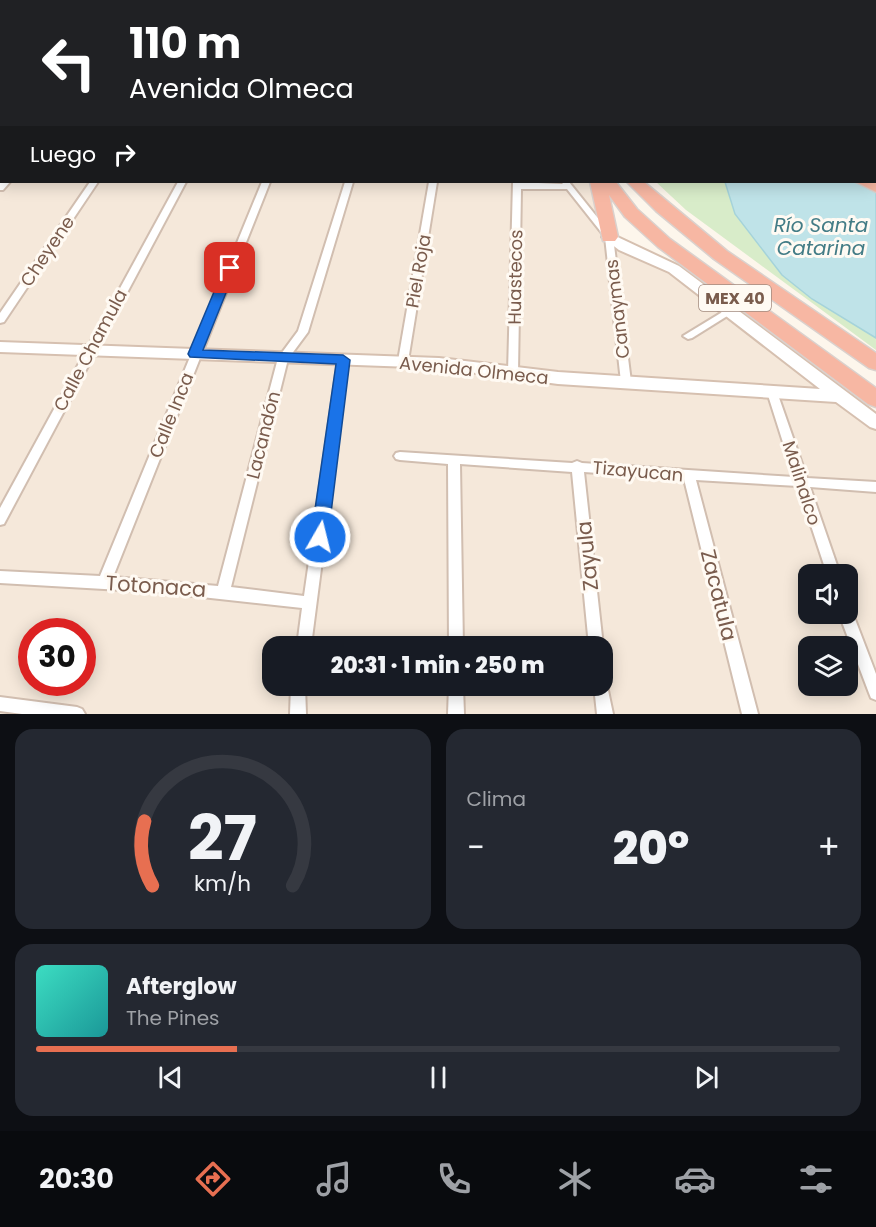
<!DOCTYPE html>
<html lang="es">
<meta charset="utf-8">
<style>
:root{--surface:#171b24;--page:#242831;--text:#f1f3f6;--muted:#9ea1a6;--line:#363941;--accent:#e76f51}
body{margin:0;font-family:Poppins,sans-serif;background:var(--page);color:var(--text);height:100vh;display:flex;flex-direction:column;font-size:22px;white-space:nowrap}
*{box-sizing:border-box;margin:0}
p{font-size:20px;color:var(--muted)}
.icon{flex:none;width:33px;height:33px;fill:none;stroke:currentColor;stroke-width:2;stroke-linecap:round;stroke-linejoin:round}
.map{position:relative;height:714px;overflow:hidden}
.sheet{display:flex;flex-direction:column;gap:15px;padding:15px;background:#0d0f14;flex:1}
.sheet>*{flex:none}
.hud{position:absolute;left:0px;top:0px;width:876px;height:183px;box-shadow:0 3px 15px #0003;background:#202124;color:#fff;overflow:hidden}
.controls{position:absolute;left:798px;top:564px;display:grid;gap:12px}
.controls a{display:grid;place-items:center;width:60px;height:60px;border-radius:12px;background:var(--surface);box-shadow:0 3px 15px #0003;font-size:30px}
.speed{position:absolute;left:18px;top:618px;display:flex;gap:12px;font-size:30px;font-weight:700;text-align:center}
.speed>*{display:grid;place-content:center;width:78px;height:78px;border-radius:50%;background:var(--surface);box-shadow:0 3px 15px #0003;line-height:1}
.speed .limit{border:9px solid #d22;background:#fff;color:#111}
.pin{position:absolute;display:grid;place-items:center;width:51px;height:51px;color:#fff;margin:-26px;border-radius:12px;box-shadow:0 3px 9px #0006}
.me{position:absolute;width:66px;margin:-33px;rotate:8deg;stroke-linejoin:round;filter:drop-shadow(0 0 4px #0008)}
.turn{display:flex;align-items:center;gap:21px;height:126px;padding:0 30px;font-size:27px}
.turn .icon{width:78px;height:78px;stroke-width:2.5}
.turn b{display:block;font-size:42px;line-height:51px}
.then{display:flex;align-items:center;height:57px;padding:0 30px;background:#0003;gap:12px;font-size:22px}
.big{font-size:45px;font-weight:800;line-height:1.1}
.sheet .tile{flex:1;display:flex;flex-direction:column;justify-content:center;gap:9px;min-width:0;padding:0 21px;border-radius:18px;background:var(--page)}
.sheet .dial{align-items:center;gap:0}
.dial svg{height:156px;overflow:visible;fill:none;stroke:var(--line);stroke-width:7;stroke-linecap:round;text-anchor:middle}
.dial text{fill:var(--text);stroke:none}
.song{display:flex;align-items:center;gap:18px}
.cover{width:72px;height:72px;border-radius:9px;background:linear-gradient(135deg,hsl(170 70% 55%),hsl(180 70% 35%))}
.played{height:6px;border-radius:3px;background:linear-gradient(90deg,var(--accent) 25%,var(--line) 25%)}
.keys{display:flex;justify-content:space-around;direction:ltr}
.heat{display:flex;justify-content:space-between;align-items:center;font-size:33px;direction:ltr}
.sheet .tiles{flex:1;display:grid;gap:15px;grid-template-columns:1fr 1fr}
.tile:last-child{grid-column:span 2}
.trip{position:absolute;left:262px;top:636px;width:351px;height:60px;border-radius:18px;background:var(--surface);box-shadow:0 3px 15px #0003;font-weight:800;line-height:60px;text-align:center}
.tabs{display:flex;height:96px;justify-content:space-around;align-items:center;background:#090b0e;color:var(--muted)}
.tabs .icon{width:42px;height:42px}
.tabs .active{color:var(--accent)}
.tabs b{font-size:27px;color:var(--text)}
.map>svg:first-child{display:block}
</style>
<div class="map">
<svg width="876" height="714" viewBox="0 0 876 714">
<rect width="100%" height="100%" fill="#fdf6ec"/>
<path fill="#f5e8da" fill-rule="evenodd" d="M0 0H612L2 2V182H589L620 238 876 425V714H0ZM808 574H848V614H808ZM32 632H82V682H32ZM273 646H603V686H273ZM808 646H848V686H808Z"/>
<polygon fill="#d8ecc9" points="875,164 876,350 686,210 656,182 874,182"/>
<polygon fill="#bfe3e8" stroke="#a5d3da" stroke-width="1.5" points="875,170 876,171 876,338 812,299 782,275 735,214 725,182 874,182"/>
<g fill="none" stroke-linecap="round" stroke-linejoin="round">
<defs>
<g id="street">
<polygon points="33,0 39,0 31,2"/>
<polygon points="92,0 98,0 90,2"/>
<polygon points="163,0 169,0 161,2"/>
<polygon points="214,0 220,0 213,2"/>
<rect x="275" y="0" width="6" height="2"/>
<polygon points="337,0 392,2 339,2"/>
<rect x="396" y="0" width="6" height="2"/>
<rect x="456" y="0" width="6" height="2"/>
<polygon points="2,29 2,35 0,35 0,30"/>
<rect x="0" y="59" width="2" height="4"/>
<rect x="0" y="97" width="2" height="4"/>
<polygon points="2,182 10,182 3,190 0,190 0,183"/>
<polygon points="90,182 98,182 4,322 0,323 0,313"/>
<polygon points="178,182 186,182 4,524 0,525 0,508"/>
<polygon points="262,182 270,182 113,577 218,586 278,358 298,331 345,182 353,182 308,332 288,359 231,587 304,596 338,360 339,358 347,358 348,360 311,646 297,646 302,608 156,592 0,583 0,571 100,576"/>
<polygon points="429,182 437,182 408,361 403,364 398,361"/>
<polygon points="513,182 563,184 561,182 569,182 613,237 631,382 630,385 626,386 621,382 605,237 567,189 521,189 518,372 513,376 508,372"/>
<polygon points="729,308 732,309 734,311 732,313 692,338 688,339 683,336"/>
<polygon points="772,388 777,392 807,478 876,482 876,492 810,487 840,574 827,574 798,486 696,480 758,714 742,714 684,479 584,472 603,646 589,646 572,472 460,464 463,646 449,646 448,464 400,460 396,459 394,456 396,453 400,452 572,463 577,461 582,463 794,477 767,392"/>
<polygon points="848,609 851,610 853,614 876,674 876,700 871,698 869,693 839,614 848,614"/>
<polygon points="603,680 606,681 613,714 597,714 594,686 603,686"/>
<polygon points="291,686 305,686 306,714 290,714"/>
<polygon points="449,686 463,686 464,714 448,714"/>
<polygon points="0,697 77,707 82,709 85,714 22,714 0,711"/>
</g>
<polygon id="secondary" points="609,233 679,266 876,414 876,429 870,427 836,402 558,384 439,368 0,352 0,342 439,358 558,372 820,389 669,272 619,250 602,237"/>
<g id="highway">
<polygon points="619,0 631,0 618,2"/>
<polygon points="645,0 657,0 644,2"/>
<polygon points="807,0 819,0 820,2 808,2"/>
<rect x="835" y="0" width="12" height="2"/>
<polygon points="874,125 876,125 876,135 874,134"/>
<polygon points="874,144 876,145 876,155 874,154"/>
<polygon points="876,181 876,192 856,182 874,180"/>
<polygon points="590,182 616,182 637,209 670,239 876,388 876,407 868,404 658,247 625,217 609,195 618,237 615,241 603,241"/>
<polygon points="627,182 644,182 727,251 876,353 876,370 869,368 714,259 656,211"/>
</g>
</defs>
<use href="#street" stroke="#d1beb0" stroke-width="4"/>
<use href="#secondary" stroke="#d6c0b0" stroke-width="4"/>
<use href="#highway" stroke="#dad1cd" stroke-width="3"/>
<use href="#street" fill="#fff" fill-rule="evenodd"/>
<use href="#secondary" fill="#fff" fill-rule="evenodd"/>
<use href="#highway" fill="#f7b7a3" fill-rule="evenodd"/>
</g>
<polygon fill="#1a73e8" stroke="#114b97" stroke-width="1.5" points="230,264 236,268 203,350 343,355 350,360 328,537 325,541 314,541 311,537 336,364 190,357 188,354 224,268"/>
<g text-anchor="middle" dominant-baseline="central" stroke-width="6" stroke-linejoin="round" paint-order="stroke">
<rect fill="#fffaf3" stroke="#a28b7f" stroke-width="1.5" x="699" y="285" width="72" height="26" rx="4.5"/>
<g font-size="16" font-weight="bold" fill="#7a5c4d">
<text x="735" y="298">MEX 40</text>
</g>
<g font-size="18" fill="#7a5c4d" stroke="#fffaf3">
<text transform="translate(47 251) rotate(-56)">Cheyene</text>
<text transform="translate(418 271) rotate(-80)">Piel Roja</text>
<text transform="translate(515 277) rotate(-89)">Huastecos</text>
<text transform="translate(617 309) rotate(-97)">Canaymas</text>
<text transform="translate(90 350) rotate(-62)">Calle Chamula</text>
<text transform="translate(474 370) rotate(6)">Avenida Olmeca</text>
<text transform="translate(171 415) rotate(-68)">Calle Inca</text>
<text transform="translate(263 435) rotate(-76)">Lacandón</text>
<text transform="translate(638 471) rotate(5)">Tizayucan</text>
<text transform="translate(802 483) rotate(72)">Malinalco</text>
</g>
<g font-size="20" font-style="italic" fill="#437c86" stroke="#fffaf3">
<text x="821" y="225">Río Santa<tspan x="821" dy="23">Catarina</tspan></text>
</g>
<g font-size="21" fill="#7a5c4d" stroke="#fffaf3">
<text transform="translate(587 556) rotate(-96)">Zayula</text>
<text transform="translate(156 586) rotate(4)">Totonaca</text>
<text transform="translate(719 595) rotate(76)">Zacatula</text>
</g>
</g>
</svg>
<div class="controls">
<a><svg class="icon" aria-label="sound" viewBox="0 0 24 24"><path d="M4 9h4l5-4v14l-5-4H4zM17 9q2 3 0 6"/></svg></a>
<a><svg class="icon" aria-label="layers" viewBox="0 0 24 24"><path d="M12 4l9 5-9 5-9-5zM3 14l9 5 9-5"/></svg></a>
</div>
<div class="speed"><div class="limit">30</div></div>
<div class="pin" style="left:230px;top:268px;background:#d93025"><svg class="icon" aria-label="arrive" viewBox="0 0 24 24"><path d="M6 21V4h12l-3 4 3 4H6"/></svg></div>
<svg class="me" style="left:320px;top:537px" viewBox="-20 -20 40 40"><circle r="17" fill="#1a73e8" stroke="#fff" stroke-width="3"/><path d="M0-11L8 9 0 5-8 9z" fill="#fff"/></svg>
<div class="trip">20:31 · 1 min · 250 m</div>
<div class="hud">
<div class="turn"><svg class="icon" aria-label="left" viewBox="0 0 24 24"><path d="M17 20v-9H6M10 6l-5 5 5 5"/></svg><div><b>110 m</b>Avenida Olmeca</div></div>
<div class="then">Luego<svg class="icon" aria-label="right" viewBox="0 0 24 24"><path d="M7 20v-9h11M14 6l5 5-5 5"/></svg></div>
</div>
</div>
<section class="sheet">
<div class="tiles">
<div class="tile dial"><svg viewBox="0 0 100 80">
<path d="M14 69A42 42 0 1 1 86 69"/>
<path d="M14 69A42 42 0 0 1 10 36" stroke="#e76f51"/>
<text x="50" y="56" font-size="32" font-weight="700">27</text>
<text x="50" y="72" font-size="11">km/h</text>
</svg></div>
<div class="tile"><p>Clima</p>
<div class="heat"><a>−</a><b class="big">20°</b><a>+</a></div>
</div>
<div class="tile">
<div class="song"><i class="cover"></i><div><b>Afterglow</b><p>The Pines</p></div></div>
<div class="played"></div>
<div class="keys"><svg class="icon" aria-label="previous" viewBox="0 0 24 24"><path d="M18 5L8 12l10 7zM5 5v14"/></svg><svg class="icon" aria-label="pause" viewBox="0 0 24 24"><path d="M8 5v14M16 5v14"/></svg><svg class="icon" aria-label="next" viewBox="0 0 24 24"><path d="M6 5l10 7-10 7zM19 5v14"/></svg></div>
</div>
</div>
</section>
<nav class="tabs">
<b>20:30</b>
<svg class="icon active" aria-label="directions" viewBox="0 0 24 24"><path d="M12 3l9 9-9 9-9-9zM9 14v-3h6M13 9l2 2-2 2"/></svg>
<svg class="icon" aria-label="music" viewBox="0 0 24 24"><path d="M9 18V5l10-2v13"/><circle cx="6" cy="18" r="3"/><circle cx="16" cy="16" r="3"/></svg>
<svg class="icon" aria-label="phone" viewBox="0 0 24 24"><path d="M5 4h4l2 5-3 2q2 4 5 5l2-3 5 2v4C11 20 4 13 5 4z"/></svg>
<svg class="icon" aria-label="climate" viewBox="0 0 24 24"><path d="M12 3v18M4 7l16 10M4 17L20 7"/></svg>
<svg class="icon" aria-label="car" viewBox="0 0 24 24"><path d="M5 17H2v-5l4-1 3-4h7l3 4 3 1v5h-3M9 17h6M6 11h13"/><circle cx="7" cy="17" r="2"/><circle cx="17" cy="17" r="2"/></svg>
<svg class="icon" aria-label="filters" viewBox="0 0 24 24"><path d="M4 7h16M4 17h16"/><circle cx="9" cy="7" r="2"/><circle cx="15" cy="17" r="2"/></svg>
</nav>
